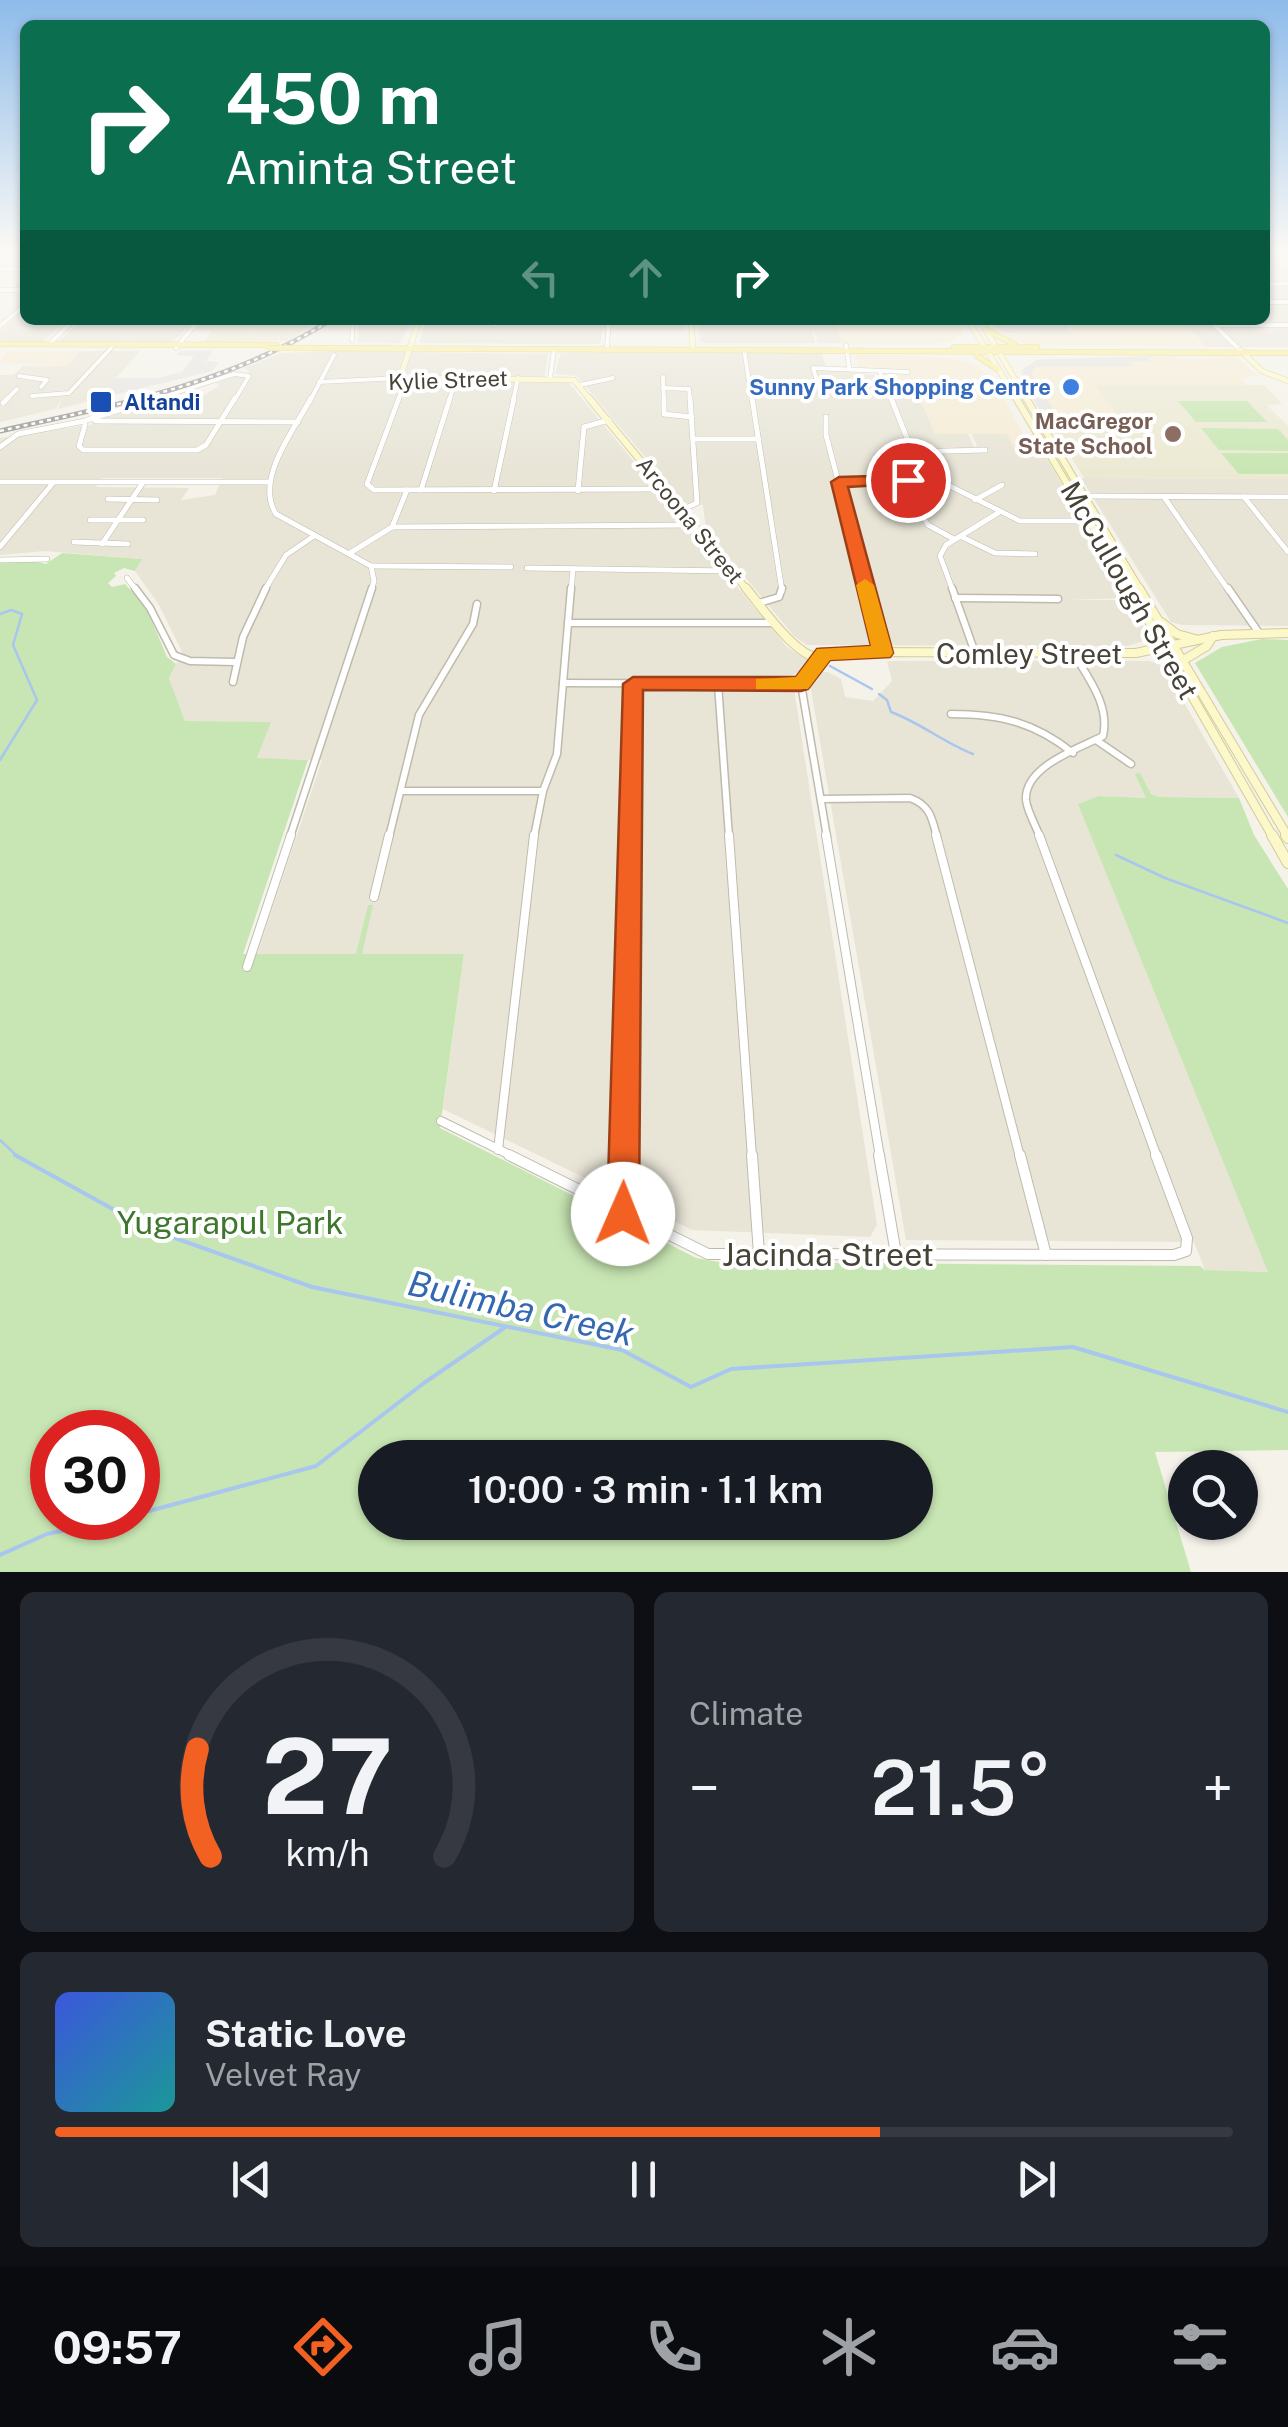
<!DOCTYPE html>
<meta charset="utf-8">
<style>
:root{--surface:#171b24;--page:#242831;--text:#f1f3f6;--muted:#9ea1a6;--line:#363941;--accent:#f26122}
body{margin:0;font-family:"Public Sans",sans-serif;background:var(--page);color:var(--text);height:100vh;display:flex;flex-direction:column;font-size:38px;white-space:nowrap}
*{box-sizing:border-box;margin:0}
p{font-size:32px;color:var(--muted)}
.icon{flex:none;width:55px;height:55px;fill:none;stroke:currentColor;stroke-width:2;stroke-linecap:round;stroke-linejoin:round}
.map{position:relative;height:1572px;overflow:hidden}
.panel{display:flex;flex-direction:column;gap:20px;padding:20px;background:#0d0f14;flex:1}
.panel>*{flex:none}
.banner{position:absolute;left:20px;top:20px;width:1250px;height:305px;border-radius:15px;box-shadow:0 2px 8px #0004;background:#0b6e4f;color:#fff;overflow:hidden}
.tools{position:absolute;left:1168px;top:1450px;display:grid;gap:20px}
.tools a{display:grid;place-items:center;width:90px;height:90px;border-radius:50%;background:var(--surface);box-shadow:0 2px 8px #0004;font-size:50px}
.speed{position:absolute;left:30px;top:1410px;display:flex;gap:20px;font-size:50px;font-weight:700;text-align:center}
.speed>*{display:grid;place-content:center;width:130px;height:130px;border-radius:50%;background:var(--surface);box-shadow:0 2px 8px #0004;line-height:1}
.speed .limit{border:15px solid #d22;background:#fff;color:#111}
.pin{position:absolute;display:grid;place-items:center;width:85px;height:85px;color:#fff;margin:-42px;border:5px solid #fff;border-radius:50%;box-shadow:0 2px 10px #0007}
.me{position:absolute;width:110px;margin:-55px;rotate:1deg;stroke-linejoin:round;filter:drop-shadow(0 0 8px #0008)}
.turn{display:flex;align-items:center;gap:35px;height:210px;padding:0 40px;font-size:45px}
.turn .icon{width:130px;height:130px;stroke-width:2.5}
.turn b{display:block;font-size:70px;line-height:85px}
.lanes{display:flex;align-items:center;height:95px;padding:0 40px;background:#0003;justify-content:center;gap:50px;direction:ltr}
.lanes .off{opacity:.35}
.big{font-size:75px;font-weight:600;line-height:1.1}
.panel .tile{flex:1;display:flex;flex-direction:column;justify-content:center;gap:15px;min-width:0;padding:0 35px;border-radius:15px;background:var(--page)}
.panel .dial{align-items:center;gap:0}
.dial svg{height:260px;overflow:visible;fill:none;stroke:var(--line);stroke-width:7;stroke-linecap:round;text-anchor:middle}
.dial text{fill:var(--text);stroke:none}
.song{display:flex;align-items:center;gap:30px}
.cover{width:120px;height:120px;border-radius:15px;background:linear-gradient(135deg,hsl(230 70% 55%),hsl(180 70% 35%))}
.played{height:10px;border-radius:5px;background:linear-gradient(90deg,var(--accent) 70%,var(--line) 70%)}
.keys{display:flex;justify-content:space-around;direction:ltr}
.heat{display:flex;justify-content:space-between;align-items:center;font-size:55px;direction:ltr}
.panel .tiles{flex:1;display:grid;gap:20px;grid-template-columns:1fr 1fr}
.tile:last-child{grid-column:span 2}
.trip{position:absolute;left:358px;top:1440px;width:575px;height:100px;border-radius:50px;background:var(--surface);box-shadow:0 2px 8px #0004;font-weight:600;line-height:100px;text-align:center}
.menu{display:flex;height:160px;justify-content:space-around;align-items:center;background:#090b0e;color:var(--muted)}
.menu .icon{width:70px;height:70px}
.menu .selected{color:var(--accent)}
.menu b{font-size:45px;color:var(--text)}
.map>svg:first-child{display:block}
</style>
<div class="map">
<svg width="1288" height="1572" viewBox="0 0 1288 1572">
<rect width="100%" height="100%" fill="#f4f2e9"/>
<g fill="#e8e5d7" fill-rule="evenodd">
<polygon points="1265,253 1288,270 1288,347 1207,347 1180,320 1265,320"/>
<polygon points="25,310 25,320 67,320 43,341 0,341 0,331"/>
<polygon points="195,320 173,342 58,341 82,321"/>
<polygon points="359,320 412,320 400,343 358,342"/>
<polygon points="426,320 684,320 685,330 602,330 601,342 597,344 419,343"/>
<polygon points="698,320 834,320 842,343 818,343 811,322 815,343 703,343 700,341"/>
<polygon points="81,351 140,351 97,399 58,409 62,399 55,409 0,422 0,375 13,375 23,366 66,366"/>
<path d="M339 351 548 354 544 380 569 383 787 647 808 660V666L792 676 877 1225 870 1237 692 1230 443 1109 464 955H361L372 906H368L357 954H257L322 760 257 759 270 722 185 721 169 678 182 652 159 605 135 571 141 559 45 551 0 555V438L95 424 101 416 133 407 184 408 219 386 216 383 250 372 244 368 282 353ZM101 478H221L222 479 215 495 181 500 189 488 96 487Z"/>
<polygon points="821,352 827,369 874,375 881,388 916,388 935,434 968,434 974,447 977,446 972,434 1007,434 1019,457 1046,457 1128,598 1067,600 1130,600 1149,639 1128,646 807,645 794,636 706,530 703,505 684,503 577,376 555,374 561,353"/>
<polygon points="1081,478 1288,479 1288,626 1183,625 1171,622"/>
<polygon points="887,661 1149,661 1159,664 1175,687 1239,798 1159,797 1151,794 1140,774 1136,774 1147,798 1099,796 1079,805 1269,1272 1205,1270 1194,1242 906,1240 810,684 821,672 828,672 841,679 845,697 873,701 892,681"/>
</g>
<g fill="#f5ecd5">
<polygon points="834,320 958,320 963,333 951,341 926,344 842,343"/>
<polygon points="987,320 1180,320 1207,347 1029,344 1006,337"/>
<polygon points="7,351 39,352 81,351 66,366 0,363"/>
<polygon points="855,353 951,358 975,365 993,379 1023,434 1032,434 1046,457 1019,457 1007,434 935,434 916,388 892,388 888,376 893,374 891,369 860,369"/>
<polygon points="1173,356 1183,359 1236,356 1258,376 1241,378 1247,385 1098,385 1123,422 1077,422 1081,429 1051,429 1022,381 1022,370 1038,359"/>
</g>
<g fill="#ece9d3">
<polygon points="204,320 318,320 288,341 247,342 204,342 212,331 196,330"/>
<polygon points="1096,385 1264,385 1282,404 1267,405 1288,426 1288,479 1084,478 1054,429 1080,429 1076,422 1122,422"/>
</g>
<g fill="#c8e6b3" fill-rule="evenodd">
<polygon points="1178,401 1247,401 1267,422 1196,422"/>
<polygon points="1201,428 1278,429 1288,440 1288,451 1219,450"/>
<polygon points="1221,453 1288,453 1288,474 1239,474"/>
<path d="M62 553 142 559 135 571 124 568 114 573 116 576 108 583 112 587 125 584 146 607 167 657 176 664 169 678 185 721 271 722 257 758 308 760 243 954H356L368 905H373L362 954H464L440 1128 696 1258 719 1262 1200 1266 1205 1270 1268 1272 1078 804 1099 796 1146 798 1135 774 1140 773 1151 794 1159 797 1239 798 1254 835 1288 889V1450L1155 1452 1191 1572H0V563L29 560 46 564ZM52 1432H138V1518H52ZM375 1458H915V1522H375Z"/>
<polygon points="1262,639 1288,640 1288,817 1195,663 1222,647"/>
</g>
<g fill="#e5e4e0">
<polygon points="991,320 1064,320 1072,334 1005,333"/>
<polygon points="180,351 213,351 206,361 219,362 212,371 97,399 116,378 158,378 182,372 194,356 176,355"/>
<polygon points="1153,356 1148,358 1151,362 1127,361 1131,366 1035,367 1031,374 1057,415 1043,415 1022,381 1022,370 1036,360"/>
</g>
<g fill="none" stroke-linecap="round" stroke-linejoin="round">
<g stroke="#a8c6ee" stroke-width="2.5">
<polyline points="0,614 11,610 22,614 13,645 37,700 0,760"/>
<polyline points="830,666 872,689"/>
<path d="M879 694 887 700 891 712C921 723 944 743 973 754"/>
<polyline points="1116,855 1165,878 1288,923"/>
<polyline points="0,1140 18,1157"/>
</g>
<g stroke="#a8c6ee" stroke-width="4">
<polyline points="15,1155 147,1228 312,1287 622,1350 691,1387 731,1369 1073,1347 1288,1412"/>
<polyline points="138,1514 316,1466 424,1383 504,1328"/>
<polyline points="0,1555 47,1534 123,1518"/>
</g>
<defs>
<g id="street-far4">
<polyline points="0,259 14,253"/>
<polyline points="0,269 25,269"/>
<polyline points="1265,285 1288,283"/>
<polyline points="0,290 25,290"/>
<polyline points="1265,302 1288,302"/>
<polyline points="88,320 138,320"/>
<polyline points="1209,320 1239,349"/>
<polyline points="495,325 496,320"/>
<polyline points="1214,325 1288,325"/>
<polyline points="0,326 25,305"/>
<polyline points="352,340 353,320"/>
<polyline points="49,344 74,320"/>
<polyline points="846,345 849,367"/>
<polyline points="607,346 609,320"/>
<polyline points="176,348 199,320"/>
<polyline points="744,349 752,401"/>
<polyline points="880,372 892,401"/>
<polyline points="19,376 47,380 41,387"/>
<polyline points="663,377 664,401"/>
<polyline points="550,378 554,350"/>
<polyline points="319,382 400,378 404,384 398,401"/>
<polyline points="580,385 613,378"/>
<polyline points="819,387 813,368 908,372"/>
<polyline points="663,388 689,389 690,401"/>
<polyline points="32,396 69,393 111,348"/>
<polyline points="5,401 17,389"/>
<polyline points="149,401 234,374 249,376 234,401"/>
<polyline points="310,401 334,355"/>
<polyline points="449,401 457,377"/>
<polyline points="513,401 518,378"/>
</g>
<g id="street-far3">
<path d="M311 398C295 429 254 479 276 514L371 566 374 581 371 591"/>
<polyline points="399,398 367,484 374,490 663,489"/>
<polyline points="664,398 664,414 692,417"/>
<polyline points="752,398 782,591"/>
<polyline points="891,398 920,471 1020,521 1100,521"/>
<polyline points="3,403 8,398"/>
<polyline points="826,417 826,435 867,591"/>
<polyline points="87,420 157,398"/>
<polyline points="95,421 298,422"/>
<polyline points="85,425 79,446 83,450 197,450 206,445 235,398"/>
<polyline points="694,439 759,439"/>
<polyline points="0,447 18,434 85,421"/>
<polyline points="911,452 985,450"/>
<polyline points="0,482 270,482"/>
<polyline points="839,482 897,482 924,474"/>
<polyline points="421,490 450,398"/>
<polyline points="494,491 514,398"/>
<polyline points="578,491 584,427 609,420"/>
<polyline points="1085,496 1288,497"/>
<polyline points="1164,497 1229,591"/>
<polyline points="1244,497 1288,552"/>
<polyline points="108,499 157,500"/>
<polyline points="975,500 1002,485"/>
<polyline points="681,510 697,503 690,398"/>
<polyline points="921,514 928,525 954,539"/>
<polyline points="90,520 143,520"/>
<polyline points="392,527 693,525"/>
<polyline points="960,536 995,553 1035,554"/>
<polyline points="74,542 128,544"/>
<polyline points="102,544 142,484"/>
<polyline points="0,547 53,483"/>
<polyline points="350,553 392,527 407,490"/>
<polyline points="0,560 47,559"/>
<polyline points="371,566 511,567"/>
<polyline points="527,568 731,571"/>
<polyline points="127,578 137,591"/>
<polyline points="264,591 286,555 314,536"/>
<polyline points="571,591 573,569"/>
<polyline points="953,591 940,556 946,545 998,513"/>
</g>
<g id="street-far2">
<polyline points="135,588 150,608 174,655 190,661 235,662"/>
<polyline points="866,588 883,653"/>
<polyline points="952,588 974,650"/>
<polyline points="1228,588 1259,633"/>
<polyline points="955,598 1058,599"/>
<polyline points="759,603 779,597 782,588"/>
<polyline points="568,623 774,623"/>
<polyline points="233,682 243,637 266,588"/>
<polyline points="563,683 801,684 817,660"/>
<polyline points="718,684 729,837"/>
<polyline points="801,684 827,837"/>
<path d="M951 714C1000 714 1034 722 1073 753"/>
<polyline points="1096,740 1131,764"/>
<polyline points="402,791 543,791"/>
<path d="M821 799 910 798C930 805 932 818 937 837"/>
<polyline points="290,837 372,588"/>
<polyline points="389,837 419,715 473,624 477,604"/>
<polyline points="534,837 543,791 557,754 571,588"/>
<polyline points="630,837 633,683"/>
<path d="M1040 837C1036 826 1027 811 1026 800 1024 766 1080 748 1103 736 1110 706 1089 679 1074 654"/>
</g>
<g id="street-far1">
<polyline points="729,835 752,1157"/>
<polyline points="826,835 880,1157"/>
<polyline points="936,835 1020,1157"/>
<polyline points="1039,835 1157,1157"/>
<polyline points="374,897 389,835"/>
<polyline points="247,967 291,835"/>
<polyline points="441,1121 514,1157"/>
<polyline points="498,1150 534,835"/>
<polyline points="624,1157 630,835"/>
</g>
<g id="street">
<polyline points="509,1155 708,1254 1174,1255 1186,1251 1187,1238 1156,1155"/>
<polyline points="752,1155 759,1254"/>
<polyline points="879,1155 896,1254"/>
<polyline points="1020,1155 1046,1255"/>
<polyline points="623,1214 624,1155"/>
</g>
<g id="secondary-far3">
<polyline points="1273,253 1288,265"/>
<polyline points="419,320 400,378 574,380 591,401"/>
<polyline points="691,320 693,349"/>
<polyline points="968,320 1018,401"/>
<polyline points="980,320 1028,401"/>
<polyline points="1239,349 1262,371 1288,381"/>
</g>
<g id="secondary-far2">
<polyline points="589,398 748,591"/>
<polyline points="1016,398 1131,591"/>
<polyline points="1026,398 1141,591"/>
</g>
<g id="secondary-far1">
<path d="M746 588C763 609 795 656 821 659L824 654"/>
<polyline points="1130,588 1273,837"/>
<polyline points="1139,588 1288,837"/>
<polyline points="1161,622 1177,634 1195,639"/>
<polyline points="822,652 1136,653 1221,635 1288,633"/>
<polyline points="1182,661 1207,646 1213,636"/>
</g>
<g id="secondary">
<polyline points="1272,835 1288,863"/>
<polyline points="1286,835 1288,838"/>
</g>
<g id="primary">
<polyline points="985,329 1015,345"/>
<polyline points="0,344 276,345"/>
<polyline points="954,347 1037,347"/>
<polyline points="291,348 1288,353"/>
<polyline points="977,356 997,369"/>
</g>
</defs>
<use href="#street-far4" stroke="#bfbbac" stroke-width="5"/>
<use href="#street-far3" stroke="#bfbbac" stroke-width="6"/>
<use href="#street-far2" stroke="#bfbbac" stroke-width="9"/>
<use href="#street-far1" stroke="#bfbbac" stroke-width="10"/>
<use href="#street" stroke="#bfbbac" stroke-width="12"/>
<use href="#secondary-far3" stroke="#d2cc9a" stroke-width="6"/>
<use href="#secondary-far2" stroke="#d2cc9a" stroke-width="8"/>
<use href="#secondary-far1" stroke="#d2cc9a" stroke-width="10"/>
<use href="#secondary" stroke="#d2cc9a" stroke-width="12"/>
<use href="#primary" stroke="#e0ce6b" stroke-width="6"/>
<use href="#street-far4" stroke="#fff" stroke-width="4"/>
<use href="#street-far3" stroke="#fff" stroke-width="5"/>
<use href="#street-far2" stroke="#fff" stroke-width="6"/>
<use href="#street-far1" stroke="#fff" stroke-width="8"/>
<use href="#street" stroke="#fff" stroke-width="10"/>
<use href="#secondary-far3" stroke="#fdf8ca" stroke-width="5"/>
<use href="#secondary-far2" stroke="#fdf8ca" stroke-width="6"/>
<use href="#secondary-far1" stroke="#fdf8ca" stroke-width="8"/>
<use href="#secondary" stroke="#fdf8ca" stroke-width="10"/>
<use href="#primary" stroke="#faee9b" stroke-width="5"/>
<defs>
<path id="rail" d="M0 431C116 405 229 384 331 320"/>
</defs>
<use href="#rail" stroke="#979797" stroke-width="5"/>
<use href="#rail" stroke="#fff" stroke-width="2.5" stroke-dasharray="4" stroke-linecap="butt"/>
<defs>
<polyline id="primary-bridge" points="268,348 291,348"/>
</defs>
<use href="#primary-bridge" stroke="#e0ce6b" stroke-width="6" stroke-linecap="butt"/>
<use href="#primary-bridge" stroke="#faee9b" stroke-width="5"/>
</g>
<linearGradient id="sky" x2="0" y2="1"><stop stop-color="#8ebbea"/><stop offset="0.53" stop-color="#faf9f5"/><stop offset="1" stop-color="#faf9f5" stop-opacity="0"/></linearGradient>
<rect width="1288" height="473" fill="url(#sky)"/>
<polygon fill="#f26122" stroke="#9d3f16" stroke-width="2.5" points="908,475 913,477 913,483 848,487 893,653 890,657 830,660 808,689 801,691 643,690 639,1214 635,1226 623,1230 612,1226 607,1214 623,684 633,677 796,677 817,649 871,646 831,482 839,477"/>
<polygon fill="#f59e0b" points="865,579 874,585 893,653 890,657 830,660 808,689 756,689 756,679 796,677 817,649 871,646 856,585"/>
<circle fill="#3f7fe0" stroke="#fff" stroke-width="4" cx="1071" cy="387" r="10"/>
<rect fill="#1a4fb4" stroke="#fff" stroke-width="4" x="89" y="390" width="24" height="24" rx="5"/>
<circle fill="#8d6e63" stroke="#fff" stroke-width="4" cx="1173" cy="434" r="10"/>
<g text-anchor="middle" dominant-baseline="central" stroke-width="8" stroke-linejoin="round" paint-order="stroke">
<g font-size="22" fill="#474337" stroke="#fff">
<text transform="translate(448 380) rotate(-2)">Kylie Street</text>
<text transform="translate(690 520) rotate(51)">Arcoona Street</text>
</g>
<g font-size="22" font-weight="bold" fill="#366cbe" stroke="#fff" text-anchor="end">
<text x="1051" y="387">Sunny Park Shopping Centre</text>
</g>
<g font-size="22" font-weight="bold" fill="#164399" stroke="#fff" text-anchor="start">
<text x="124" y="402">Altandi</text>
</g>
<g font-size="22" font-weight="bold" fill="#785e54" stroke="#fff" text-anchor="end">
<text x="1153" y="421">MacGregor<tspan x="1153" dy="25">State School</tspan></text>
</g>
<g font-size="28" fill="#474337" stroke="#fff">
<text transform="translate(1130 590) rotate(60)">McCullough Street</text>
<text x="1029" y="653">Comley Street</text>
</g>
<g font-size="32" fill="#3d772c" stroke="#fff">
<text x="230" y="1222">Yugarapul Park</text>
</g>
<g font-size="32" fill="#474337" stroke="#fff">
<text x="828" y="1254">Jacinda Street</text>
</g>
<g font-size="35" font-style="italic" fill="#3468b0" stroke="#fff">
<text transform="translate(521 1308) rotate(13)">Bulimba Creek</text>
</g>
</g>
</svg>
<div class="tools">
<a><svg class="icon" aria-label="search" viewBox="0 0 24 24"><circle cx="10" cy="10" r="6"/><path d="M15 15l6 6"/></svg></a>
</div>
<div class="speed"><div class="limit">30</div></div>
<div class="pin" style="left:908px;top:480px;background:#d93025"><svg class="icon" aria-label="arrive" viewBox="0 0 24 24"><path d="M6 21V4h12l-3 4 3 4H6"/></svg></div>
<svg class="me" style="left:623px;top:1214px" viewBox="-20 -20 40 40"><circle r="19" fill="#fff"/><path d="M0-13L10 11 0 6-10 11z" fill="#f26122"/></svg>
<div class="trip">10:00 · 3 min · 1.1 km</div>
<div class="banner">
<div class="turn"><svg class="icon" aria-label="right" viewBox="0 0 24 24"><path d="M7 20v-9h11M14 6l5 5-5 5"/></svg><div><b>450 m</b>Aminta Street</div></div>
<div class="lanes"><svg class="icon off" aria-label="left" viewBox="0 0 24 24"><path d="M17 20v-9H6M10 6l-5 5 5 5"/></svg><svg class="icon off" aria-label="ahead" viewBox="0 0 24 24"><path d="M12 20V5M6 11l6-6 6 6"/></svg><svg class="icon" aria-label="right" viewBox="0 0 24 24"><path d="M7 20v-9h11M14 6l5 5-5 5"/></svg></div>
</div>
</div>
<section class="panel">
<div class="tiles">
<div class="tile dial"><svg viewBox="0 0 100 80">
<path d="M14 69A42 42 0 1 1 86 69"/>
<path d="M14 69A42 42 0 0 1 10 36" stroke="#f26122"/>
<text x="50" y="56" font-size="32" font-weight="700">27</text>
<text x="50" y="72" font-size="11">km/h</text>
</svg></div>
<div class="tile"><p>Climate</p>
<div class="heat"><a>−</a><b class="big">21.5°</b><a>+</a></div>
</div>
<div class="tile">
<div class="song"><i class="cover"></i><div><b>Static Love</b><p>Velvet Ray</p></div></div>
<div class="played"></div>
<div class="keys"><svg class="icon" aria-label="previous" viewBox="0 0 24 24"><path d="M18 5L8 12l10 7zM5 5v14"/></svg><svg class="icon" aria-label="pause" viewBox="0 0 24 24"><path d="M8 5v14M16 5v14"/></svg><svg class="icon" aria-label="next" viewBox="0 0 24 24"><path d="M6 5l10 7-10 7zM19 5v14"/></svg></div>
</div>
</div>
</section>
<nav class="menu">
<b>09:57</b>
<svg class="icon selected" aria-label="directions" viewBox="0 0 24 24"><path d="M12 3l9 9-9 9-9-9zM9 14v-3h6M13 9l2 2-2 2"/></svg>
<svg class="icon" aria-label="music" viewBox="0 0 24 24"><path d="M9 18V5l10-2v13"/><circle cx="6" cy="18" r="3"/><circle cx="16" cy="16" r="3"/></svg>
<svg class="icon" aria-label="phone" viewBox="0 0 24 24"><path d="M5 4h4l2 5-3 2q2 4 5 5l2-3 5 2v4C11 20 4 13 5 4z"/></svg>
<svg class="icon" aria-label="climate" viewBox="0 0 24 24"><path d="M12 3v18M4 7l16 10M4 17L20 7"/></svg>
<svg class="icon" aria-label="car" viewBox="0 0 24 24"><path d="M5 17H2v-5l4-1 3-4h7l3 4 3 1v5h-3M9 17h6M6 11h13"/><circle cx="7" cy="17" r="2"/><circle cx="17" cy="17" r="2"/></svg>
<svg class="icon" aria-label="filters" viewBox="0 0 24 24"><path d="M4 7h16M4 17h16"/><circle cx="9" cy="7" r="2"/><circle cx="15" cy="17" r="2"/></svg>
</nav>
